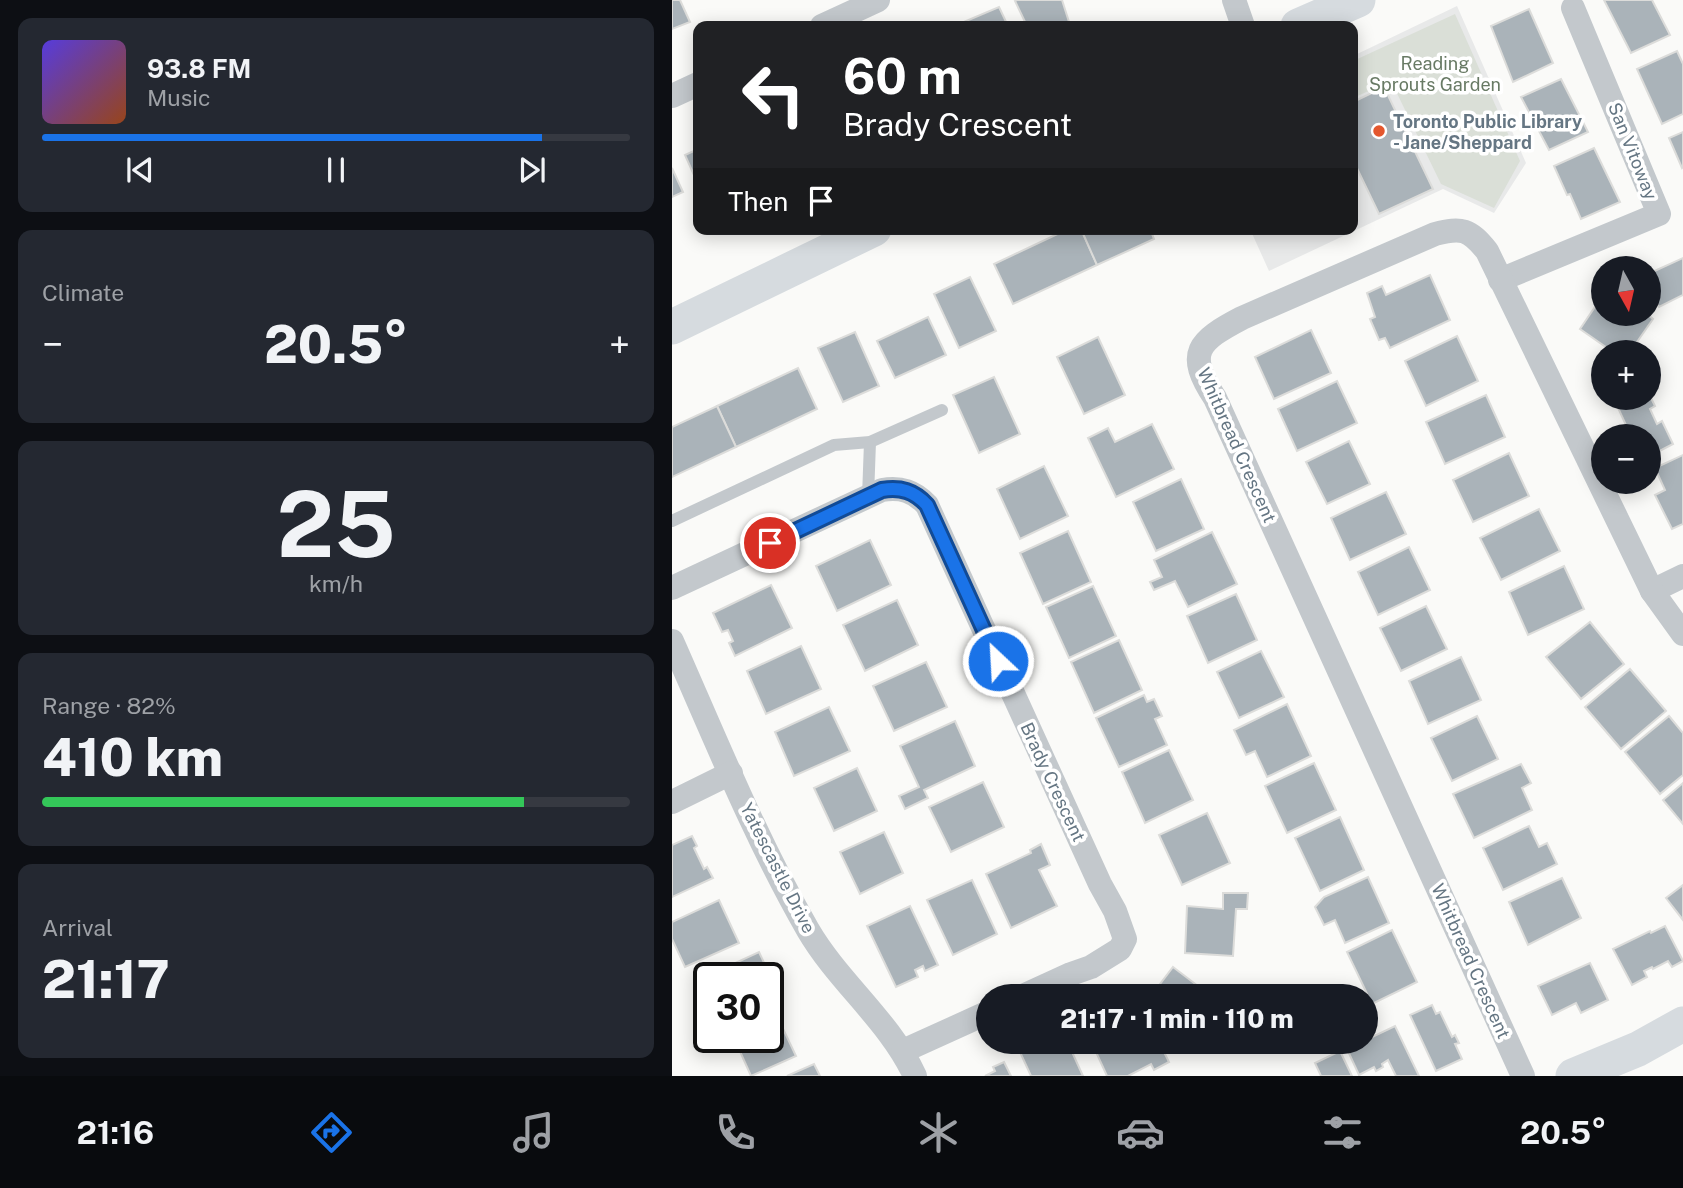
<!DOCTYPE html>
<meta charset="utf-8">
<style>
:root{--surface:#171b24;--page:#242831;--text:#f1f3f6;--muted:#9ea1a6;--line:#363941;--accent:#1a73e8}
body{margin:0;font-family:"Public Sans",sans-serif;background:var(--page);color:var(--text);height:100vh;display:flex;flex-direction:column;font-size:26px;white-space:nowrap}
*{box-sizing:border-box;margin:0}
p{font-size:23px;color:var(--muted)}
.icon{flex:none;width:38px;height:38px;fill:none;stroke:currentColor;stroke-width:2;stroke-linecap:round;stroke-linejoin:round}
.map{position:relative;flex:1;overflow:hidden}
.sheet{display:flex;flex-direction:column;gap:18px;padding:18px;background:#0d0f14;width:672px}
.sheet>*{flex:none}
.banner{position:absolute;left:21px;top:21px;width:665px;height:214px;border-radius:14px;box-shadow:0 4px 18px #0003;background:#202124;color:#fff;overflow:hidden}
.needle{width:46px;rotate:172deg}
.controls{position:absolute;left:919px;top:256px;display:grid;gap:14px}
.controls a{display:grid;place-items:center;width:70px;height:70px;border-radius:50%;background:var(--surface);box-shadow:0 4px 18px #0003;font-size:35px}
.speed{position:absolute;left:21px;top:962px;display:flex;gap:14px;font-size:35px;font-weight:700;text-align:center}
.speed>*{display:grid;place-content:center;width:91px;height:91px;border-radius:50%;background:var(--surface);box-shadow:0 4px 18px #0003;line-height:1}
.speed .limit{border:4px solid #111;border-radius:10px;background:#fff;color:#111}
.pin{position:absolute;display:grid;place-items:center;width:60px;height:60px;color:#fff;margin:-30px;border:4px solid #fff;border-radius:50%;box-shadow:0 2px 7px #0007}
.me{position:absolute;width:77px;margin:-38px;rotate:335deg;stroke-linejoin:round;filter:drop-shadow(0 0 5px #0008)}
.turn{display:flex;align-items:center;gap:24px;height:147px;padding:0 35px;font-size:32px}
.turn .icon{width:91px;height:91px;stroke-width:2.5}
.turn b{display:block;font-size:49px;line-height:60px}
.then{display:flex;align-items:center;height:66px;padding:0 35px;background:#0003;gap:14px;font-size:26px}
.big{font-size:52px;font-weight:800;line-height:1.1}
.sheet .card{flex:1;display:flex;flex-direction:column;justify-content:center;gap:10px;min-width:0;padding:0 24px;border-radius:14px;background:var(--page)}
.sheet .dial{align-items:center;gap:0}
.dial b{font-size:91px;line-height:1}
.song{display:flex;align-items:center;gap:21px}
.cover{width:84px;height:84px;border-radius:10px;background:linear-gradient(135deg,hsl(250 70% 55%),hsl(20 70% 35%))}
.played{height:7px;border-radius:4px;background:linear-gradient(90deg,var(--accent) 85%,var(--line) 85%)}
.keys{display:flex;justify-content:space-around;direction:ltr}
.heat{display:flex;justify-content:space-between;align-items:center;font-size:38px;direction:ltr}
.charge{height:10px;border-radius:5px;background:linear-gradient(90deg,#34c759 82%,var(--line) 0)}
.trip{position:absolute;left:304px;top:984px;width:402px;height:70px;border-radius:35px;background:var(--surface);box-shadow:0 4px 18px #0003;font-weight:800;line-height:70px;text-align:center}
.tabs{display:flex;height:112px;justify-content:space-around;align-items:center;background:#090b0e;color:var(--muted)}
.tabs .icon{width:49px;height:49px}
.tabs .active{color:var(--accent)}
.tabs b{font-size:32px;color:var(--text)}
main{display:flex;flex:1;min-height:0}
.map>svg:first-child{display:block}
</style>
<main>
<section class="sheet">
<div class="card">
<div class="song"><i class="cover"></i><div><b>93.8 FM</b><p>Music</p></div></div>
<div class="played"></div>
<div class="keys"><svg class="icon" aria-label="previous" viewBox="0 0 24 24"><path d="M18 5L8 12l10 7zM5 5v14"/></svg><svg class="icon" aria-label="pause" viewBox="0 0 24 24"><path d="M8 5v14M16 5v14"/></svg><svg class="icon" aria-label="next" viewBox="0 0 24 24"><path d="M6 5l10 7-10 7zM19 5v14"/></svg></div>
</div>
<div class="card"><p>Climate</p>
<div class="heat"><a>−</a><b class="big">20.5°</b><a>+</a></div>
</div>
<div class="card dial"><b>25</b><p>km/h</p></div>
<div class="card"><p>Range · 82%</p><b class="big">410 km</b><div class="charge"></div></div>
<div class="card"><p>Arrival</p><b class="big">21:17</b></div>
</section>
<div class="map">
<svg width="1011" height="1076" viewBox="0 0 1011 1076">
<rect width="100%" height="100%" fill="#fafaf8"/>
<polygon fill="#e8e9e9" points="785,6 854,163 822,213 771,189 597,271 578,229 681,229 681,56"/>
<polygon fill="#dadfd7" points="783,14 848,161 822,208 769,184 719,81 681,98 681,61"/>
<g fill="#aab3b9" stroke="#dcdcda" stroke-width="2">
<polygon points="0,0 8,0 18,22 0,29"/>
<polygon points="345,0 390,0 397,22 392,24 394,26 355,26 343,1"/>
<polygon points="932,0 980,0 998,35 959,53"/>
<polygon points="327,7 336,26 288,26 287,24"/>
<polygon points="857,9 881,63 841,82 819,26"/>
<polygon points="1005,51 1011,64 1011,114 990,124 965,69"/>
<polygon points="889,79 916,132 877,150 849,97"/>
<polygon points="712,87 761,189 707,214 681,160 681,102"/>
<polygon points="1011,132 1011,167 1010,168 997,138"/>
<polygon points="922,148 948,202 909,219 898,194 895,195 882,166"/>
<polygon points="26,149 26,184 13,155"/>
<polygon points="0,168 11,192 0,197"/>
<polygon points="396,229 409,229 425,265 341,304 322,264"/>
<polygon points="409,229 478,229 482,239 425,265"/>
<polygon points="1011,258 1011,295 987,307 978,289 976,290 976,274"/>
<polygon points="758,275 778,320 718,348 713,338 707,340 698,319 703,317 695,293 710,286 714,295"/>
<polygon points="298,277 324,331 287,348 262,294"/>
<polygon points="931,295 931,313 974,313 981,319 958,352 941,352 908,329"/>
<polygon points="256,317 274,355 223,378 205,341"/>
<polygon points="639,330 659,373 602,399 583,357"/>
<polygon points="183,332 207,386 171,402 146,348"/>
<polygon points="785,336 806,381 754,406 733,361"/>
<polygon points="426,337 453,395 412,414 385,357"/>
<polygon points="126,368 145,409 64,447 45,406"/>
<polygon points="322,377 348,434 307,453 281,395"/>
<polygon points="665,381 685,423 625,451 606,409"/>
<polygon points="976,392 983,406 978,409 985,424 990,421 1001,444 978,456 976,436 959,436 941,397 976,397"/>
<polygon points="814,395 833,437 773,464 754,422"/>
<polygon points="45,406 64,447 0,477 0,427"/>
<polygon points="480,424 502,469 444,497 416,438 436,428 443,442"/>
<polygon points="677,441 698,484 655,504 634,462"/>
<polygon points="837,453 857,496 801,522 781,480"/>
<polygon points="1011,455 1011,524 1000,529 983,495 993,490 983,468"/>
<polygon points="372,466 396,516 348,539 325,489"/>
<polygon points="509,479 532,529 484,551 461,502"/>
<polygon points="714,492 734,534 678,560 659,518"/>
<polygon points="867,509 888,551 829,580 808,538"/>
<polygon points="396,531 419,582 371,604 348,553"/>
<polygon points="540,532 565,584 516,607 503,581 482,590 478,582 490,577 482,560"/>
<polygon points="198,540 219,585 165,611 144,566"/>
<polygon points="737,547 758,590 706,615 686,572"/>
<polygon points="892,566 912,609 856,635 837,592"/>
<polygon points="99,585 120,628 63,656 57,643 61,641 56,630 50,632 41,613"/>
<polygon points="421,586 444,636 397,658 374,607"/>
<polygon points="564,594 585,640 536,663 515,616"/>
<polygon points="225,600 246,645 193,671 171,625"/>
<polygon points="754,606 775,649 729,671 708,628"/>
<polygon points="918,622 952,664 909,699 874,657"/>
<polygon points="447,640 470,690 422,713 399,662"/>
<polygon points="129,646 149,689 94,714 75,671"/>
<polygon points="589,651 612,697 567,718 545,672"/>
<polygon points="789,657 809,700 756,724 737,681"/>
<polygon points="254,662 275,707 222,731 201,686"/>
<polygon points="958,669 994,711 949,749 913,707"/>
<polygon points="472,695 475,702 482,699 490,716 483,719 495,745 447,767 424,718"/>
<polygon points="615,704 639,756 595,777 583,751 574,755 562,730"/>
<polygon points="157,707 178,751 122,776 103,732"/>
<polygon points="805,716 826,759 780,781 759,738"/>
<polygon points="997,716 1011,733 1011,775 988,794 953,752"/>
<polygon points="283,721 303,766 252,790 256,798 233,809 227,796 247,787 228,746"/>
<polygon points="497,750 521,800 473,823 450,772"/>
<polygon points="642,763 664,810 615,833 593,786"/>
<polygon points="849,764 859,783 850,788 860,810 802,838 781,794"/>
<polygon points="185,768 205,811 162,831 142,788"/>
<polygon points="311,782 332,827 279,852 257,807"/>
<polygon points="1011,783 1011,824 991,800"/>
<polygon points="535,813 558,863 510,885 487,835"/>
<polygon points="668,817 692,870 648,891 623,838"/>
<polygon points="857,826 867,847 875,843 885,864 831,890 811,848"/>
<polygon points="212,832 231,873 188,894 168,852"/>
<polygon points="20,836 25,846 22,848 32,869 35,867 41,878 0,897 0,845"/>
<polygon points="369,844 378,865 367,870 385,906 339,928 314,874 359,853 358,850"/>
<polygon points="696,877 717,923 673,943 663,920 652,925 643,907 652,897"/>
<polygon points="890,878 909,918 856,945 837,902"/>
<polygon points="300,880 325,934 281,955 255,900"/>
<polygon points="1011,885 1011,920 994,898"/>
<polygon points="551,893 576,893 575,909 564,909 561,956 513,953 515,906 551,909"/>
<polygon points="47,900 67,943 13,967 0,939 0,922"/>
<polygon points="238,906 266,965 253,971 251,966 243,970 246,977 224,987 195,926"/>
<polygon points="993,926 1011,961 1000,967 996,961 981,969 980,967 972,971 975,977 960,985 941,949 978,931 979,933"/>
<polygon points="720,930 745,982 700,1004 675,952"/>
<polygon points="87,952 107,995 96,1000 96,978 37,978 37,985 33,977"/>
<polygon points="918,963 936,1000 909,1013 904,1003 880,1015 866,986"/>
<polygon points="501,967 539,996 479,996"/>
<polygon points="760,1005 764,1014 768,1012 780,1037 783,1035 787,1043 783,1044 790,1059 764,1071 738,1015"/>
<polygon points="104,1014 124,1056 79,1076 62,1038 96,1038 96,1017"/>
<polygon points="723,1026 747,1076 724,1076 716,1060 710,1064 711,1067 704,1071 702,1067 687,1075 675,1049"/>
<polygon points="383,1041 395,1041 411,1076 359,1076 348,1052 358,1048 360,1052"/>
<polygon points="419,1041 470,1041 473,1049 487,1042 497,1062 482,1070 479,1064 456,1076 435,1076"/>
<polygon points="668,1051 680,1076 649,1076 643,1063"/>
<polygon points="332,1062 339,1076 313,1076 323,1071 321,1067"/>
<polygon points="142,1064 148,1076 115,1076"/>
</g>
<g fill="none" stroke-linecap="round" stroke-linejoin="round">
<g stroke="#c3c8cc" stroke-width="12">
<polyline points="196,497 198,442"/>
<polyline points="0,521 162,445 198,442 270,410"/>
</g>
<g stroke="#c3c8cc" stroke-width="24">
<polyline points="562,0 571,26"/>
<polyline points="150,26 206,0"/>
<polyline points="0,96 26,84"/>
<polyline points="828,280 987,214 901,8"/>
<path d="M0 588 210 490C229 487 242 491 255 505L428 884 443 911 453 939 448 949 419 967 399 974 351 996"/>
<polyline points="980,591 1011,576"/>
<path d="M0 641C43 738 83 838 136 930 167 983 217 1020 243 1076"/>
<polyline points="0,802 59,773"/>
<polyline points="231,1051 317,1012"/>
<path d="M851 1076 543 398C513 353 526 341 570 318L763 234C790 227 797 229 815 251L980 591 1011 634"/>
</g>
<g stroke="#d6dbdf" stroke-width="35">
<polyline points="626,26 686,0"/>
<polyline points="0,327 202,229"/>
<polyline points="901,1076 966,1049 1011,1024"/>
</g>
</g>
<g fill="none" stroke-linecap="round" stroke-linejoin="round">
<defs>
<path id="route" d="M98 543 210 490C229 487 242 491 255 505L326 661"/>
</defs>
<use href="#route" stroke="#114b97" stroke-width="18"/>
<use href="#route" stroke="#1a73e8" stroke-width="12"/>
</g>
<circle fill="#e4572e" stroke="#fff" stroke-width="2.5" cx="707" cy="131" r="7"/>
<g text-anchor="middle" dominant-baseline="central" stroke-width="7" stroke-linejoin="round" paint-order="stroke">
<g font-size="18" fill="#687a64" stroke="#fff">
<text x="763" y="63">Reading<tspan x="763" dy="21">Sprouts Garden</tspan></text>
</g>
<g font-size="18" font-weight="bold" fill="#657683" stroke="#fff" text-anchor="start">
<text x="721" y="121">Toronto Public Library<tspan x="721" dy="21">- Jane/Sheppard</tspan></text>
</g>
<g font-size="18" fill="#657683" stroke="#fff">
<text transform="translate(961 151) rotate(68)">San Vitoway</text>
<text transform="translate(565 445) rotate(66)">Whitbread Crescent</text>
<text transform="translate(381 782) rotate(65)">Brady Crescent</text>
<text transform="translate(106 868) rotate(63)">Yatescastle Drive</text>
<text transform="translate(799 961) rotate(66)">Whitbread Crescent</text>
</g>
</g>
</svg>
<div class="controls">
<a><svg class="needle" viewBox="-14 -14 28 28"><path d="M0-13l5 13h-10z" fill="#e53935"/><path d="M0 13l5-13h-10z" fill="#9ea1a6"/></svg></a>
<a>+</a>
<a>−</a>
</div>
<div class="speed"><div class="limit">30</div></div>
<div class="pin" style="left:98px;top:543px;background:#d93025"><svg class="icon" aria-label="arrive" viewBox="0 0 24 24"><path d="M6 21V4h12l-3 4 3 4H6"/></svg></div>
<svg class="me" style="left:326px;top:661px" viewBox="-20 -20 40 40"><circle r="17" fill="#1a73e8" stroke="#fff" stroke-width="3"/><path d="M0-11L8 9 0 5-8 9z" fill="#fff"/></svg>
<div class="trip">21:17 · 1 min · 110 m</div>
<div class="banner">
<div class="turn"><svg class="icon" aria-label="left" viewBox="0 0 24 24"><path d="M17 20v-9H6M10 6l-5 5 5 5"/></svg><div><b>60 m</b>Brady Crescent</div></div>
<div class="then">Then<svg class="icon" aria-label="arrive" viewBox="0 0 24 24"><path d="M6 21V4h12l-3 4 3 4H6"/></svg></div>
</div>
</div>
</main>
<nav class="tabs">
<b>21:16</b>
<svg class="icon active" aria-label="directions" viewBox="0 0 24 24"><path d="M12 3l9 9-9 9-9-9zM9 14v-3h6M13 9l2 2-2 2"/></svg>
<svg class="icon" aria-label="music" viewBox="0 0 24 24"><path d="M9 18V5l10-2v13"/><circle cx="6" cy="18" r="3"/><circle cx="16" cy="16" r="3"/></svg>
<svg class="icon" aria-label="phone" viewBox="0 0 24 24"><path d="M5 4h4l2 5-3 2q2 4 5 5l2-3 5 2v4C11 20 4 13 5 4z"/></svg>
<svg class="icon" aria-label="climate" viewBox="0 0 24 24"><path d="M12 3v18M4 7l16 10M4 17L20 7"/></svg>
<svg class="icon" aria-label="car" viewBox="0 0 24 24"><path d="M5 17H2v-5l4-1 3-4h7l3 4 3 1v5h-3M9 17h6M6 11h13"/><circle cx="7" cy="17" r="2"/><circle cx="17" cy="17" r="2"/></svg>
<svg class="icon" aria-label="filters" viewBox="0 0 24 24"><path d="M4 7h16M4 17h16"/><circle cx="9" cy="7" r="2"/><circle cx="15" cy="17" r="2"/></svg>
<b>20.5°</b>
</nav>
